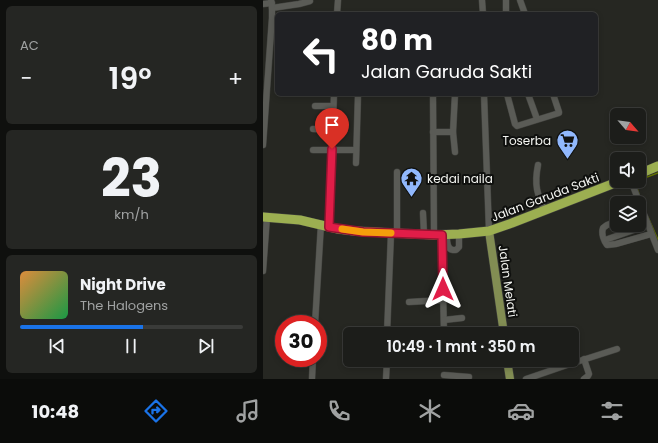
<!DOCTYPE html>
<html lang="id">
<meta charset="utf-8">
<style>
:root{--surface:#1c1d1a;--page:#252623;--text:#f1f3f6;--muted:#a0a2a2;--line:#3a3b39;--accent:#1a73e8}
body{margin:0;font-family:Poppins,sans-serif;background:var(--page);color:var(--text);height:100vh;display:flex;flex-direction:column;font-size:15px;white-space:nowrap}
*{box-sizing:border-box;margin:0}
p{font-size:13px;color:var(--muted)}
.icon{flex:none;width:22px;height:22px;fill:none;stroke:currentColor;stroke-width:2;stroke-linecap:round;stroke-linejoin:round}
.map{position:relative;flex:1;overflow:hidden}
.side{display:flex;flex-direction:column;gap:6px;padding:6px;background:#0f100e;width:263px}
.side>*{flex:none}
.banner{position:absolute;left:12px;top:12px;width:323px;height:84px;border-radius:6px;box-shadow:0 2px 6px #0003,0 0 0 1px var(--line);background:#202124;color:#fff;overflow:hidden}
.needle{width:26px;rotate:118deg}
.controls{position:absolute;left:347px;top:108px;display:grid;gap:8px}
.controls a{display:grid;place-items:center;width:36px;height:36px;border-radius:6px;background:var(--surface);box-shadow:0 2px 6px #0003,0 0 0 1px var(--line);font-size:20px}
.speed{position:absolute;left:12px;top:315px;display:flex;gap:8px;font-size:20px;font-weight:700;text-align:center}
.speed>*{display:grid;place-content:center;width:52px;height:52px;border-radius:50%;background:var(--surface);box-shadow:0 2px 6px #0003,0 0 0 1px var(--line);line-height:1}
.speed .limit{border:6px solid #d22;background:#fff;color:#111}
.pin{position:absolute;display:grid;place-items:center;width:34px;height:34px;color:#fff;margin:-41px -17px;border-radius:50% 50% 50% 0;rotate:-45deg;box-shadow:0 0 4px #0007}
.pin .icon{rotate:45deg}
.me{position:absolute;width:44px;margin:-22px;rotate:0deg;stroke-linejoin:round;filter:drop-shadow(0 0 3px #0008)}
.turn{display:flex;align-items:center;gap:14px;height:84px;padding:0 20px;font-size:18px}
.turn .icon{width:52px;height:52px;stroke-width:2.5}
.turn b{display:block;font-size:28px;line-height:34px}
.big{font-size:30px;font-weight:600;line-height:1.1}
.side .tile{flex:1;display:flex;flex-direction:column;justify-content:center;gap:6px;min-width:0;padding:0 14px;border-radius:6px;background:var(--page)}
.side .dial{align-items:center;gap:0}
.dial b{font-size:52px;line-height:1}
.song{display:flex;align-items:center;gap:12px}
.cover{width:48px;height:48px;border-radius:6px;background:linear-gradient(135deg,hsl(30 70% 55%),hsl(140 70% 35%))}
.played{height:4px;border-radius:2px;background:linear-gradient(90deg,var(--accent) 55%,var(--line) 55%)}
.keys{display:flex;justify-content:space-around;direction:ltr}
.heat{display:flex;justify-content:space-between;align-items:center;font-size:22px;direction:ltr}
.trip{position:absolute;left:80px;top:327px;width:236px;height:40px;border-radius:6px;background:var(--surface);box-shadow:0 2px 6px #0003,0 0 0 1px var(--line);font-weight:600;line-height:40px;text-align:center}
.tab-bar{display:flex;height:64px;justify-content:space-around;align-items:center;background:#0b0c0a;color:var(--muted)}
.tab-bar .icon{width:28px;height:28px}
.tab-bar .on{color:var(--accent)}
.tab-bar b{font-size:18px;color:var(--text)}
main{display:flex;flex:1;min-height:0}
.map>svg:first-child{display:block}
</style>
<main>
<section class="side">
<div class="tile"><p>AC</p>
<div class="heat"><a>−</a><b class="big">19°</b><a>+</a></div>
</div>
<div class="tile dial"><b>23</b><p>km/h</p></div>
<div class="tile">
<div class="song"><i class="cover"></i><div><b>Night Drive</b><p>The Halogens</p></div></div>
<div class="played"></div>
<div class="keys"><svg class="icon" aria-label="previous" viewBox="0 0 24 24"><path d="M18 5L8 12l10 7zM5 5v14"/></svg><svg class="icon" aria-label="pause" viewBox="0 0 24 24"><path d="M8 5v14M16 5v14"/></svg><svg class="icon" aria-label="next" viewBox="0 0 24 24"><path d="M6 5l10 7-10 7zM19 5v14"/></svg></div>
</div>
</section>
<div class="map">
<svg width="395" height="379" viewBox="0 0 395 379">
<rect width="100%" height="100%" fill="#262722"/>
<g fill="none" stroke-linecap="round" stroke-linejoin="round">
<g stroke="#627200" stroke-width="1.5">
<polyline points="376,180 395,173"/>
<polyline points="374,181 372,182 376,194"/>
<polyline points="385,217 395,240"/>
</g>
<defs>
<g id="minor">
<polyline points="219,0 220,14"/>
<polyline points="243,0 243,14"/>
<polyline points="257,0 262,14"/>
<polyline points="0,4 9,3"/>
<polyline points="9,8 36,4 47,1"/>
<polyline points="74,14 75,0"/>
<polyline points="170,94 171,235"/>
<polyline points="192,94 190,132 192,152"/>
<polyline points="221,94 226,231"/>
<polyline points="244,94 252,124 254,126 296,113 296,112 290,94"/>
<polyline points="265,94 274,119"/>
<polyline points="52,106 70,106"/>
<polyline points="50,129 70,130"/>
<polyline points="170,132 190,132"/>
<polyline points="0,145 9,18 9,8 8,0"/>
<polyline points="50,150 93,150"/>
<polyline points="93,163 95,94"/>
<path d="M275 165C271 185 274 194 282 211"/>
<polyline points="134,172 134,233"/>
<polyline points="368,181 395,250"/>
<polyline points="160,213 161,234"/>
<path d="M354 221 344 225 340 228C338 234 341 241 344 245L353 244 388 234"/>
<polyline points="66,227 71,94"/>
<polyline points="179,235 180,289 181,334"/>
<path d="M184 235C184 240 183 249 190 250 194 250 193 250 196 247V234"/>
<polyline points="342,240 385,225"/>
<polyline points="0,271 4,217"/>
<polyline points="146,302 180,300"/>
<polyline points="181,320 199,318"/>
<polyline points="52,324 58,224"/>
<polyline points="124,334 128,233"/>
<polyline points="321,359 326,374 325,376 321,379"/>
<polyline points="161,360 182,362"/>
<polyline points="181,375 206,377"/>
<polyline points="49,379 50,358"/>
<polyline points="123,379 124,360"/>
<polyline points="263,379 304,365 354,349"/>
</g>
<g id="major">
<polyline points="226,231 241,334"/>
<polyline points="244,360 247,379"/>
</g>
<g id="highway">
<polyline points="376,174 395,166"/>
<polyline points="0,217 37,220 75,229 91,231 171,235 196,234 226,231 249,223 357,181"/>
</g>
</defs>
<use href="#minor" stroke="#41423e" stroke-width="7"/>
<use href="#major" stroke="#41423e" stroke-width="9"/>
<use href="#highway" stroke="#41423e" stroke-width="10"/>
<use href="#minor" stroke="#5a5b56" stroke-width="6"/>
<use href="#major" stroke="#828d53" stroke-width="8"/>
<use href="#highway" stroke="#9caf51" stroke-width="9"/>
</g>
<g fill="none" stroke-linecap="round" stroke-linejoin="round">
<defs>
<polyline id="route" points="69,149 66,227 100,232 179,235 180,289"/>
</defs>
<use href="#route" stroke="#92132f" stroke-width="10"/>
<use href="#route" stroke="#e11d48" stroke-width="7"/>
<polyline stroke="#f59e0b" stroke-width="7" points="79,229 100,232 128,233"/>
</g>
<defs>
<symbol id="supermarket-pin" viewBox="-11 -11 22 30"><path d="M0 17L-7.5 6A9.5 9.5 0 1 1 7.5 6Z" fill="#91b8fd" stroke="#0f100e"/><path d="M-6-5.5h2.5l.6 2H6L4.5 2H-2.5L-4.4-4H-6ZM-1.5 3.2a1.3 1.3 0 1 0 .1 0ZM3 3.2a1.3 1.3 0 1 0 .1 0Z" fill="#111"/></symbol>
<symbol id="temple-pin" viewBox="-11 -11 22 30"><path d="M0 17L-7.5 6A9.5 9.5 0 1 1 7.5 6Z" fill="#91b8fd" stroke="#0f100e"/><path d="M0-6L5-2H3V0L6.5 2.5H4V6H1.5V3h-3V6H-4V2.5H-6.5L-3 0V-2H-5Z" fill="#111"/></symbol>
</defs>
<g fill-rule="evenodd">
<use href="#supermarket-pin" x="292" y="128" width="25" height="34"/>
<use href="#temple-pin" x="136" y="166" width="25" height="34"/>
</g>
<g text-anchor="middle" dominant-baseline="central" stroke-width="4" stroke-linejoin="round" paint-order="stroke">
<g font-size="12" fill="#f4f5f1" stroke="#0f100e" text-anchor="end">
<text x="288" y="140">Toserba</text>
<text x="164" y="178" text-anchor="start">kedai naila</text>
</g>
<g font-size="12" fill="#f4f5f1" stroke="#0f100e">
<text transform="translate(282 197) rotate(-21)">Jalan Garuda Sakti</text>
<text transform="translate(245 281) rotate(82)">Jalan Melati</text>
</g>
</g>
</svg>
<div class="controls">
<a><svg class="needle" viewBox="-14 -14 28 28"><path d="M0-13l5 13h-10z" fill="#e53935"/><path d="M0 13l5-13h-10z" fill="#a0a2a2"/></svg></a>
<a><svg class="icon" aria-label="sound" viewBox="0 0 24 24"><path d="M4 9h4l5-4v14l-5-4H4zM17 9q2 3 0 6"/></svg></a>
<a><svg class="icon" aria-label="layers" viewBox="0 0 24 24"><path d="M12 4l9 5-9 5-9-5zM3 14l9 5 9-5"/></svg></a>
</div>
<div class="speed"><div class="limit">30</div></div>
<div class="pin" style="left:69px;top:149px;background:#d93025"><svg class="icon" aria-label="arrive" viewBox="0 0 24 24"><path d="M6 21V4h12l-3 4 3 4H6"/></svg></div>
<svg class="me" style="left:180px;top:289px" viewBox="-20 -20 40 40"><path d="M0-17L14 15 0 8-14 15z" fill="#e11d48" stroke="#fff" stroke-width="4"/></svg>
<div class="trip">10:49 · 1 mnt · 350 m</div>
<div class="banner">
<div class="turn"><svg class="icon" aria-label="left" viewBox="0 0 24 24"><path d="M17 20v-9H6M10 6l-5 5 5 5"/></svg><div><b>80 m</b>Jalan Garuda Sakti</div></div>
</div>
</div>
</main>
<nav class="tab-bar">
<b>10:48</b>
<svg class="icon on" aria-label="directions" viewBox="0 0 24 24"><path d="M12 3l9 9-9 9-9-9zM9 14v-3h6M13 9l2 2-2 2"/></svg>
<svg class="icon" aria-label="music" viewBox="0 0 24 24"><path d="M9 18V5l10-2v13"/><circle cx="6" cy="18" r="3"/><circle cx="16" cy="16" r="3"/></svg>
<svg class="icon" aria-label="phone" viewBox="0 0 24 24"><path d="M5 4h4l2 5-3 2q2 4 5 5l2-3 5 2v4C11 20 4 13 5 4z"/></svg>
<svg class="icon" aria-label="climate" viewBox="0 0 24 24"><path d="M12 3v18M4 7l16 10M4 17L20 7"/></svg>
<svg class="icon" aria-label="car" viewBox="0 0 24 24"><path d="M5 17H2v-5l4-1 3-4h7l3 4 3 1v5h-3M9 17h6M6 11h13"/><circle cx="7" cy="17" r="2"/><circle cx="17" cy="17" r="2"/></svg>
<svg class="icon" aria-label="filters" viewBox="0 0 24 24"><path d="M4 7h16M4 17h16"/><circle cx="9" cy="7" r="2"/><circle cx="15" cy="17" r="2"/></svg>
</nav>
